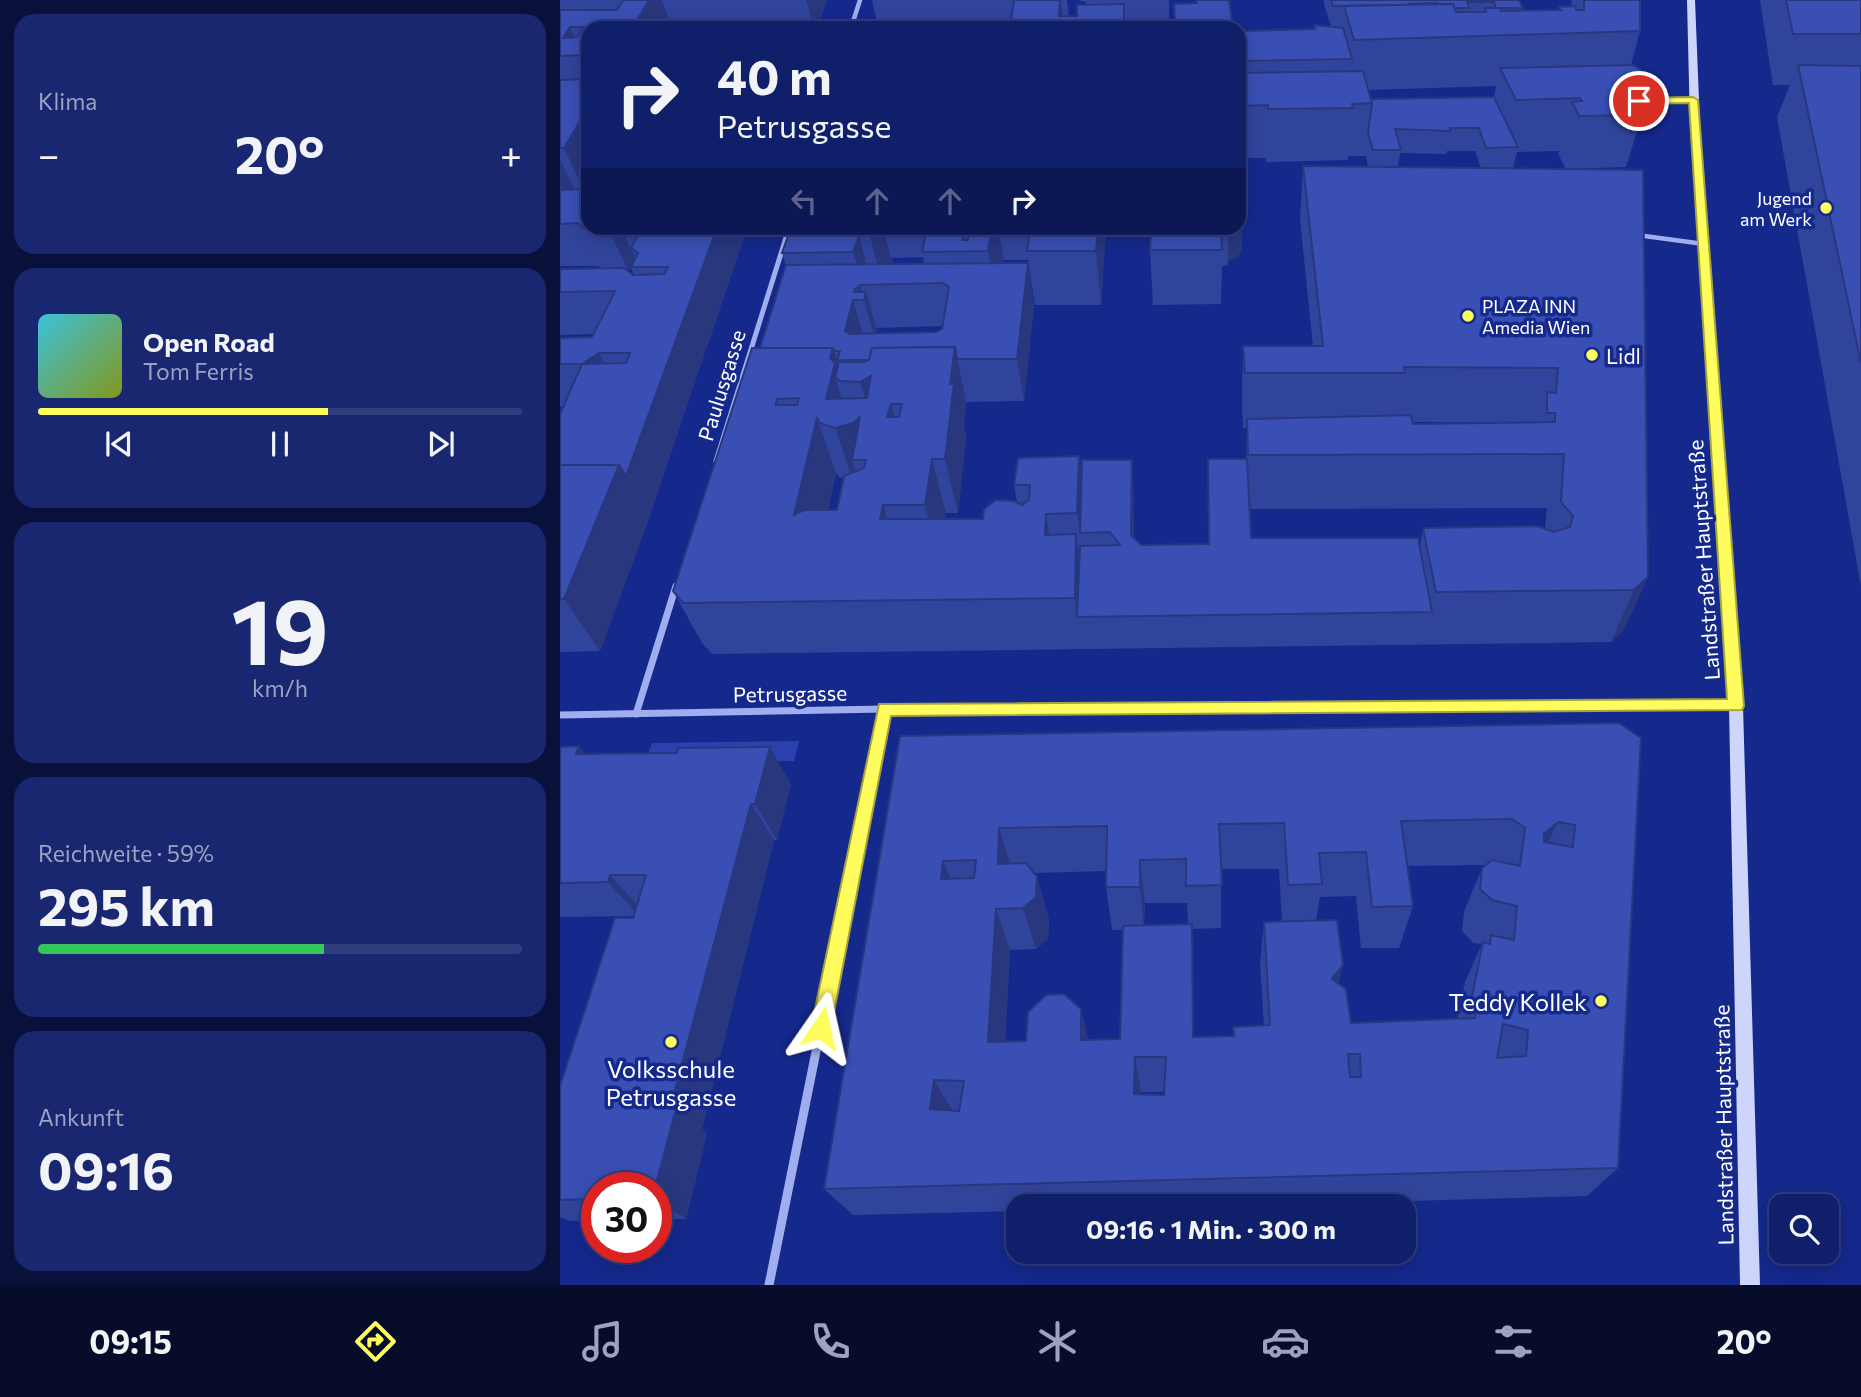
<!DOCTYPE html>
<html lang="de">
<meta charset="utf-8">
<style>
:root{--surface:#101f6a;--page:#192770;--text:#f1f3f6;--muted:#9ca2c1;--line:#303d7e;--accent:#fffc5e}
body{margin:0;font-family:Commissioner,sans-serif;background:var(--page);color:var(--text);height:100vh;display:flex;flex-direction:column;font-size:26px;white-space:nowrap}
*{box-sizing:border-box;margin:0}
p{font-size:23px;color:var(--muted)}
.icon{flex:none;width:38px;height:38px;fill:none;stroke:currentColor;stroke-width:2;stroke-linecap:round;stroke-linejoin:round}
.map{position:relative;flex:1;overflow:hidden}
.details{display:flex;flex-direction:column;gap:14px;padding:14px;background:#09113a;width:560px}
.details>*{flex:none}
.banner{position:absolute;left:21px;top:21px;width:665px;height:214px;border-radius:21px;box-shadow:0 4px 18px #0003,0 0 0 2px var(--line);background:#101f6a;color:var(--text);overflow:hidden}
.fabs{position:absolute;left:1209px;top:1194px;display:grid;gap:14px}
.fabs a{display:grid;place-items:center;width:70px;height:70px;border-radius:14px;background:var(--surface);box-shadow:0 4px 18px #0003,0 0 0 2px var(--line);font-size:35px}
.speed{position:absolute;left:21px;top:1172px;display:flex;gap:14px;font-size:35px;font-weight:700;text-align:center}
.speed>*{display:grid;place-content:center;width:91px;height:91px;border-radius:50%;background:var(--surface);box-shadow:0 4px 18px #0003,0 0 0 2px var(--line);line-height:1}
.speed .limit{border:10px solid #d22;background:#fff;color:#111}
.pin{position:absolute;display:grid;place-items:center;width:60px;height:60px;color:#fff;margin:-30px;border:4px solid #fff;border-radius:50%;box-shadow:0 2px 7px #0007}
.me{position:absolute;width:77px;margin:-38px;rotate:11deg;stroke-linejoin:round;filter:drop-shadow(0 0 5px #0008)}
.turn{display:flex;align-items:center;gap:24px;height:147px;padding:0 21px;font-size:32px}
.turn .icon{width:91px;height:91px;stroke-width:2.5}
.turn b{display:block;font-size:49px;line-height:60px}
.lanes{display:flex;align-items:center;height:66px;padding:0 21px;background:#0003;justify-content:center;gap:35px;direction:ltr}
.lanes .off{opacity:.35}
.big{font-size:52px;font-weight:700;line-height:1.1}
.details .card{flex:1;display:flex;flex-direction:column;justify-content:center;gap:10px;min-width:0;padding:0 24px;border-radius:21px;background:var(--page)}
.details .dial{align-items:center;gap:0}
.dial b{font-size:91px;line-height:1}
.song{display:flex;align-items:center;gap:21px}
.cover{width:84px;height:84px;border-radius:10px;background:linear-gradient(135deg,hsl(190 70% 55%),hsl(70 70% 35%))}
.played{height:7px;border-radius:4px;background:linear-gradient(90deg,var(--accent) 60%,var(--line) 60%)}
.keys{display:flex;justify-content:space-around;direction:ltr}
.heat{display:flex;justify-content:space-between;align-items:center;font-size:38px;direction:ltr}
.charge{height:10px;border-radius:5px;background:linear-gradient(90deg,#34c759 59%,var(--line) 0)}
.trip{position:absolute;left:446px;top:1194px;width:410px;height:70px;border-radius:21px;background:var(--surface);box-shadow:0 4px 18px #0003,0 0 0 2px var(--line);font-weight:700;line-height:70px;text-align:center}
.menu{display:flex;height:112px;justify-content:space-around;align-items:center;background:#060c2a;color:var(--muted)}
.menu .icon{width:49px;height:49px}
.menu .active{color:var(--accent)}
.menu b{font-size:32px;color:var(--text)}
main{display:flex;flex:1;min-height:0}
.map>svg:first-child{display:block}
</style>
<main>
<section class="details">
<div class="card"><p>Klima</p>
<div class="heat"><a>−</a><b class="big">20°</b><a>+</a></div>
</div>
<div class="card">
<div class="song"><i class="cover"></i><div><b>Open Road</b><p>Tom Ferris</p></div></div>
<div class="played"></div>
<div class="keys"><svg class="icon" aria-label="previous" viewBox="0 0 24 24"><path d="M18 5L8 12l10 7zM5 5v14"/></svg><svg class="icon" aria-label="pause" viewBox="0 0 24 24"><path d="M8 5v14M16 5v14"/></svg><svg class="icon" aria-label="next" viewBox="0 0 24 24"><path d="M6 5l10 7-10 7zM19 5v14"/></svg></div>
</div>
<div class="card dial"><b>19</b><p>km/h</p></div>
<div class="card"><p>Reichweite · 59%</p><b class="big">295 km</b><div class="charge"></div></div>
<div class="card"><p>Ankunft</p><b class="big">09:16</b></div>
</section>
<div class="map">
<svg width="1301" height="1285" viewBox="0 0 1301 1285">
<rect width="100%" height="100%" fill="#15298d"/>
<polygon fill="#2b42ae" points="239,741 234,761 85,763 92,743"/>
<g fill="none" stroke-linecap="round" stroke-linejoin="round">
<polyline stroke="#a0aef0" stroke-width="4.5" points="1077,235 1144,244"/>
<g stroke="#a0aef0" stroke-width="4.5">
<polyline points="291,28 300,0"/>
<polyline points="1075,101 1133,100"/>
</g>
<polyline stroke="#a0aef0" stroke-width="5" points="156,461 229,228"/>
<g stroke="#a0aef0" stroke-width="7">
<polyline points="76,714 116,586"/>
<polyline points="0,715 325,709 1176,706"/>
<polyline points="298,844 325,709"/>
</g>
<polyline stroke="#a0aef0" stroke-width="9" points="209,1285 298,843"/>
<polygon fill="#cdd5fb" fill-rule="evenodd" points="1127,0 1135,0 1140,125 1183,706 1200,1285 1180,1285 1169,706 1130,125"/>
</g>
<g fill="#31449b" fill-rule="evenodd">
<path d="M0 0H267L257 28H28V228H187L89 518 40 651 0 652V414L3 407H0V338L32 337 34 334 0 335V269L41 268 38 266H0ZM71 268 74 275H73L67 270Z"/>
<polygon points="312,0 507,0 509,16 517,16 526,5 526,2 517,0 609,0 609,20 565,21 565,28 318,28"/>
<path d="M764 0H959L963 8 962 11 998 10 999 7 1011 6 1012 0H1080V31L1071 65 1082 115 1066 167 1006 169 998 154 999 151 957 152 953 168 1088 577 1064 629 1051 642 152 654 142 643 113 591 200 348 226 265 222 253 231 228H546L541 305H475L468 260H444L443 263H468L474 305 464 401 406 402 404 425 406 438 398 513H386L385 519H423L457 502 454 485 519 456 522 475 574 494V538L581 545 648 544 686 459 687 428H683L682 401 683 346H753L740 220 743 166 808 167 806 156H788V160L706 162V158H679V31L754 29V25L771 27 764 4ZM936 86 934 97 811 99 808 90ZM887 151H915L921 168 838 167 840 153 886 154ZM363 257 364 264H333L331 258ZM382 326V329L376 332 317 334 316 328ZM852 422H978L853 424ZM276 473 279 477 284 479 277 510H268ZM987 508 985 529 863 528 860 547 691 538 689 509Z"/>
<polygon points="1200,0 1301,0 1301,586 1217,117 1230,85 1213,85"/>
<polygon points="591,228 679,228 682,251 676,258 668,261 668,265 662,266 661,304 593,305 590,250"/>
<path d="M1059 723 1058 1168 1027 1196 660 1206H458V1211L293 1215 264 1189 340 736ZM926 865 922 868 904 912 902 931 913 943 922 944 905 982 897 1019 791 1023 778 983 756 920 760 897 796 896 801 948H839L853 906 847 866ZM661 869H719L722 921 704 922 700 963 704 1026 673 1027V1036H634L632 929 661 928ZM546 871V887L552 930H563L560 1039 528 1040 521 1009 466 1041 445 1042 450 950 476 949 488 939 489 920 477 877 474 873ZM585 903H627L628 924 584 925ZM581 1092H605L604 1095 581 1094Z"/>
<polygon points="0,747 25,753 231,784 217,840 214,840 142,1129 147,1134 126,1219 96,1219 96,1188 37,1188 37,1221 9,1221 0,1217 0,1086 73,916 0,917"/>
</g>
<g fill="#28377e">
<polygon points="89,0 102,0 112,28 73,28"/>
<polygon points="246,0 267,0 257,28 254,28"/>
<polygon points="500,0 501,0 503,28 499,16"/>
<polygon points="10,27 21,55 3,38"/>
<polygon points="28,108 28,199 4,148"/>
<polygon points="0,159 24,210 0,224"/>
<polygon points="683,197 682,251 676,258 668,261 668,228 679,228 679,202"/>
<polygon points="48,228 61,228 78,264 68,270"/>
<polygon points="157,228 187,228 89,518 40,651 4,599"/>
<polygon points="321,228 323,228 336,277 322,285 310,236"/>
<polygon points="432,228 438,228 444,260 438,305 428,251"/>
<polygon points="538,228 546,228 541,305 536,251"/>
<polygon points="299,236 312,285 303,285 293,252"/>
<polygon points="468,263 474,305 464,401 457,359"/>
<polygon points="300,285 304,299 306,292 318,335 316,342 304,300 294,292 295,289"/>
<polygon points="293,300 305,342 285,331"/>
<polygon points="395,347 406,401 404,425 406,438 398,513 385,459 390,384"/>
<polygon points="273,348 284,381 275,377 290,424 300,417 306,460 292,460 299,481 293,482 266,399 267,360"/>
<polygon points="39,353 61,396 22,364"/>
<polygon points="311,376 317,436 300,382"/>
<polygon points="331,404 346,459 327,417"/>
<polygon points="257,418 276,473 256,569 234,515"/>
<polygon points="519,456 526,510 520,533 517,513"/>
<polygon points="372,459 386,513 379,558 365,505"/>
<polygon points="572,460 574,494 574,568 571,535"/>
<polygon points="323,505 340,558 320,519"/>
<polygon points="486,514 494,568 485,535"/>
<polygon points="516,534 524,586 517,617 515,598"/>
<polygon points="1088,577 1064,629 1051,642 1074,590"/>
<polygon points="19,746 49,784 16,754"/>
<polygon points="210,747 231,784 217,840 195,804"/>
<polygon points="191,804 214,840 142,1129 147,1134 126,1219 96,1200 95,1188 110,1109"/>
<polygon points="998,822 976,867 984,834"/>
<polygon points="439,828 453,873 438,864"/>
<polygon points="580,860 585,903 584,930 580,887"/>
<polygon points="383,861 401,904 381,879"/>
<polygon points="50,875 81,909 79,916 48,882"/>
<polygon points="477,877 489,920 488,939 476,949 463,908"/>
<polygon points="436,909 450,950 443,1078 428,1042"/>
<polygon points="632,924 633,965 634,1072 633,1037"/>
<polygon points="783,965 774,1004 772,979"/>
<polygon points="521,1009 530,1046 521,1040"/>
<polygon points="575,1057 581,1092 580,1126 574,1094"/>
<polygon points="374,1080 394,1113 370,1109"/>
</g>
<g fill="#394fb4" stroke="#28377e" stroke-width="2" fill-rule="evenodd">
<path d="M63 0H89L73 28H28V55L0 56V10H57ZM10 27H24L17 37 3 38Z"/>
<polygon points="454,0 500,0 499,16 517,16 517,5 564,4 564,24 549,25 554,28 450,28"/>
<polygon points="636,0 669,0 673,28 615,28 614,4 637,3"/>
<polygon points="771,0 959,0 963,8 936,8 934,2 907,2 909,8 894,8 893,4 877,4 877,3 849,4 850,5 773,6"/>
<polygon points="1024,0 1080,0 1080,31 794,40 784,6 893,4 896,12 926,12 925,8 940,8 941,11 1001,10 999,7 1015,6 1016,10 1024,10"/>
<polygon points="1226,0 1301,0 1301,34 1233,34"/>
<polygon points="754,25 783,28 792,59 679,61 679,31 755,29"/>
<polygon points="1073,65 1081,69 1082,115 1019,116 1012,102 1022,101 1020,98 956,100 940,68"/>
<polygon points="1238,65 1301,66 1301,363"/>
<polygon points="803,71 812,103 792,104 793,108 708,109 708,105 679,106 679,73"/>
<polygon points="28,79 28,93 26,96 28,96 28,108 4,148 0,148 0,80"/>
<polygon points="934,97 958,147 926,148 919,128 890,128 890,131 835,129 841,150 813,150 808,133 812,103 811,99"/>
<polygon points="743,166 1083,170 1088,577 1074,590 876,592 863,528 977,526 994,532 1010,527 1013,516 1001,502 1004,454 688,455 687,419 851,415 853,424 995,422 995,413 987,413 987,392 996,393 998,368 844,367 845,373 685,373 683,346 763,346"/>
<polygon points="28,189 28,228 35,228 23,228 18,223 0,224 0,190"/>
<polygon points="679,191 683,197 679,202"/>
<path d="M91 228H157L66 476 59 465H0V414L22 364H0V338L32 337 55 291 0 292V269L64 268 73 275 104 274 108 267H71L78 253 71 248 78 235 90 230ZM39 353H70L66 363 22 364Z"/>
<polygon points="231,228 321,228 320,230 310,236 299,236 293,252 222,253"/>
<path d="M367 228H432L428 251 362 252ZM410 230 408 240H403L404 231Z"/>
<polygon points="470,228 538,228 536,251 467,251"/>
<polygon points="591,228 661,228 662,250 590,250"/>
<path d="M468 263 457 359H397L395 347 312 348 309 360H277L280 351H274L273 348H200L226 265ZM383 283 389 287 382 329 376 332 290 334 285 331 293 300H304L306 292H294L295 289 300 285Z"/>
<path d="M395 347 390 384 394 383 385 459H372L365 505H323L320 519H423L424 509 436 500 454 501 462 505 469 500 470 485H454L458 458 519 456 517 513 486 514 485 535 516 534 515 598 123 603 113 591 192 348H273L270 358 275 363 266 399 307 398 311 376 300 382 280 381 275 377 279 362H304L309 360 312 348ZM239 398 237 405H216L217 399ZM331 404H342L339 417H327ZM300 417 292 460H306L304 468 284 476 277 510H244L234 515 257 418 260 423 275 428 293 423Z"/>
<polygon points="648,459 687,459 691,538 858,538 872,612 517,617 520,546 560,545 550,532 520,533 522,460 572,460 571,535 581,545 649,544"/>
<polygon points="0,465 59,465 4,599 0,599"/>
<path d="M1059 723 1081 738 1058 1168 264 1189 340 736ZM952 819 965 828 960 866 932 860 922 868 920 889 932 900 957 906 954 940 931 935 930 944 923 942 910 1006 917 1008 915 1018 791 1023 786 989 772 979 783 965 777 920 704 922 710 1025 673 1027 674 1036 633 1037 632 924 563 926 560 1039 521 1040V1009L504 994 486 995 468 1012 466 1041 428 1042 436 909 463 908 476 897 477 877 466 863 438 864 439 828 547 826 546 887H580V860L626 859V886L662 885 659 824 724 823 728 885 762 884 759 853 806 852 812 907 853 906 841 821ZM998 822 1015 825 1013 847 984 842V834ZM416 860 414 878 381 879 383 861ZM943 1024 968 1030 966 1056 937 1058ZM788 1054H800L801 1077H790ZM575 1057H606L604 1095 574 1094ZM374 1080 404 1081 399 1111 370 1109Z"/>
<polygon points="19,746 16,754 117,753 118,748 210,747 195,804 191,804 110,1109 116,1109 95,1188 37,1188 37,1199 0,1200 0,1086 55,918 73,918 86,875 50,875 48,882 0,883 0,747"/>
</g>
<polygon fill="#fffc5e" stroke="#a6a43d" stroke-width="2" points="1133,97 1138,100 1184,706 1182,710 331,716 271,1028 268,1035 261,1038 253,1035 251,1028 319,704 1167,699 1129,103 1079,104 1074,101 1079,98"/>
<g fill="#fffc5e" stroke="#15298d" stroke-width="2.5">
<circle cx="1266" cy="208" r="7"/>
<circle cx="908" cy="316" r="7"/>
<circle cx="1032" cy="355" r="7"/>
<circle cx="1041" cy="1001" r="7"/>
<circle cx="111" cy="1042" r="7"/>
</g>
<g text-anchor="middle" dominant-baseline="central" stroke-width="7" stroke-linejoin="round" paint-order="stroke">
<g font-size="18" fill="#fff" stroke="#15298d" text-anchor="end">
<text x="1252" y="198">Jugend<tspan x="1252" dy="21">am Werk</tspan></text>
<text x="922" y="306" text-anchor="start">PLAZA INN<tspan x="922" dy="21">Amedia Wien</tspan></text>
</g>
<g font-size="21" fill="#fff" stroke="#15298d" text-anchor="start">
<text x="1046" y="355">Lidl</text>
</g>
<g font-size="21" fill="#fff" stroke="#15298d">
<text transform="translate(161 385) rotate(-73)">Paulusgasse</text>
<text transform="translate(1143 560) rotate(-94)">Landstraßer Hauptstraße</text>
<text transform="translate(230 693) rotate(-1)">Petrusgasse</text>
<text transform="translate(1163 1125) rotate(-91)">Landstraßer Hauptstraße</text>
</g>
<g font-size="24" fill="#fff" stroke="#15298d" text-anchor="end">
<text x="1027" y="1001">Teddy Kollek</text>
<text x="111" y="1068" text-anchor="middle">Volksschule<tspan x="111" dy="28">Petrusgasse</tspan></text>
</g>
</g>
</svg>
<div class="fabs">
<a><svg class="icon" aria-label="search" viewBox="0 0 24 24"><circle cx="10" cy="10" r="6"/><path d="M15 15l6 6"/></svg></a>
</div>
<div class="speed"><div class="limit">30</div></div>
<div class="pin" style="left:1079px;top:101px;background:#d93025"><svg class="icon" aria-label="arrive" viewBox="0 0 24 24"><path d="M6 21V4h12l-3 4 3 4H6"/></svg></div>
<svg class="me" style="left:261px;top:1028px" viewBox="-20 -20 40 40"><path d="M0-17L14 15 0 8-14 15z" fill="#fffc5e" stroke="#fff" stroke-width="4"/></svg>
<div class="trip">09:16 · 1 Min. · 300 m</div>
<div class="banner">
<div class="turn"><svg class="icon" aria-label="right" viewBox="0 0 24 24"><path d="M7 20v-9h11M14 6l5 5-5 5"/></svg><div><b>40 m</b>Petrusgasse</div></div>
<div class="lanes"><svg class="icon off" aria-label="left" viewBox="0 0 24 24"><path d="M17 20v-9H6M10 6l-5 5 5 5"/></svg><svg class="icon off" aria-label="ahead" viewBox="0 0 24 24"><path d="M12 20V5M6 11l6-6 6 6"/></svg><svg class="icon off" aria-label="ahead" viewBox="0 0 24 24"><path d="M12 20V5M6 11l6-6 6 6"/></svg><svg class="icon" aria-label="right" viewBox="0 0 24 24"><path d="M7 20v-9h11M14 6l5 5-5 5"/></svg></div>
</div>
</div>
</main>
<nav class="menu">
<b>09:15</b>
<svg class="icon active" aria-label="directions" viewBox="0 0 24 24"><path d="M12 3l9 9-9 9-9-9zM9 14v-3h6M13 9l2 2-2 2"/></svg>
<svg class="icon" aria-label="music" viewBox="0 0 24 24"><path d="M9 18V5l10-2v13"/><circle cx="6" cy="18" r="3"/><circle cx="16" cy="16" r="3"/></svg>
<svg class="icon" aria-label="phone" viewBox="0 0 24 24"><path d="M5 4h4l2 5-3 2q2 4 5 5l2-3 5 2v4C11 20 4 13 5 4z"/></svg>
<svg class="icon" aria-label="climate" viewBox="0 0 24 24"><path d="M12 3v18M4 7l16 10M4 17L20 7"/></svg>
<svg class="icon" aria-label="car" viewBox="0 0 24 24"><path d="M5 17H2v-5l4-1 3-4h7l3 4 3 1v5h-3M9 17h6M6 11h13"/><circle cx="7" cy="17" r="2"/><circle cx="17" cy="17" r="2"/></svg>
<svg class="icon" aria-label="filters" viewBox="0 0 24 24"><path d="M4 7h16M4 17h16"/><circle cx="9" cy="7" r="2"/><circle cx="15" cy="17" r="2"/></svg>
<b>20°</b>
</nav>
